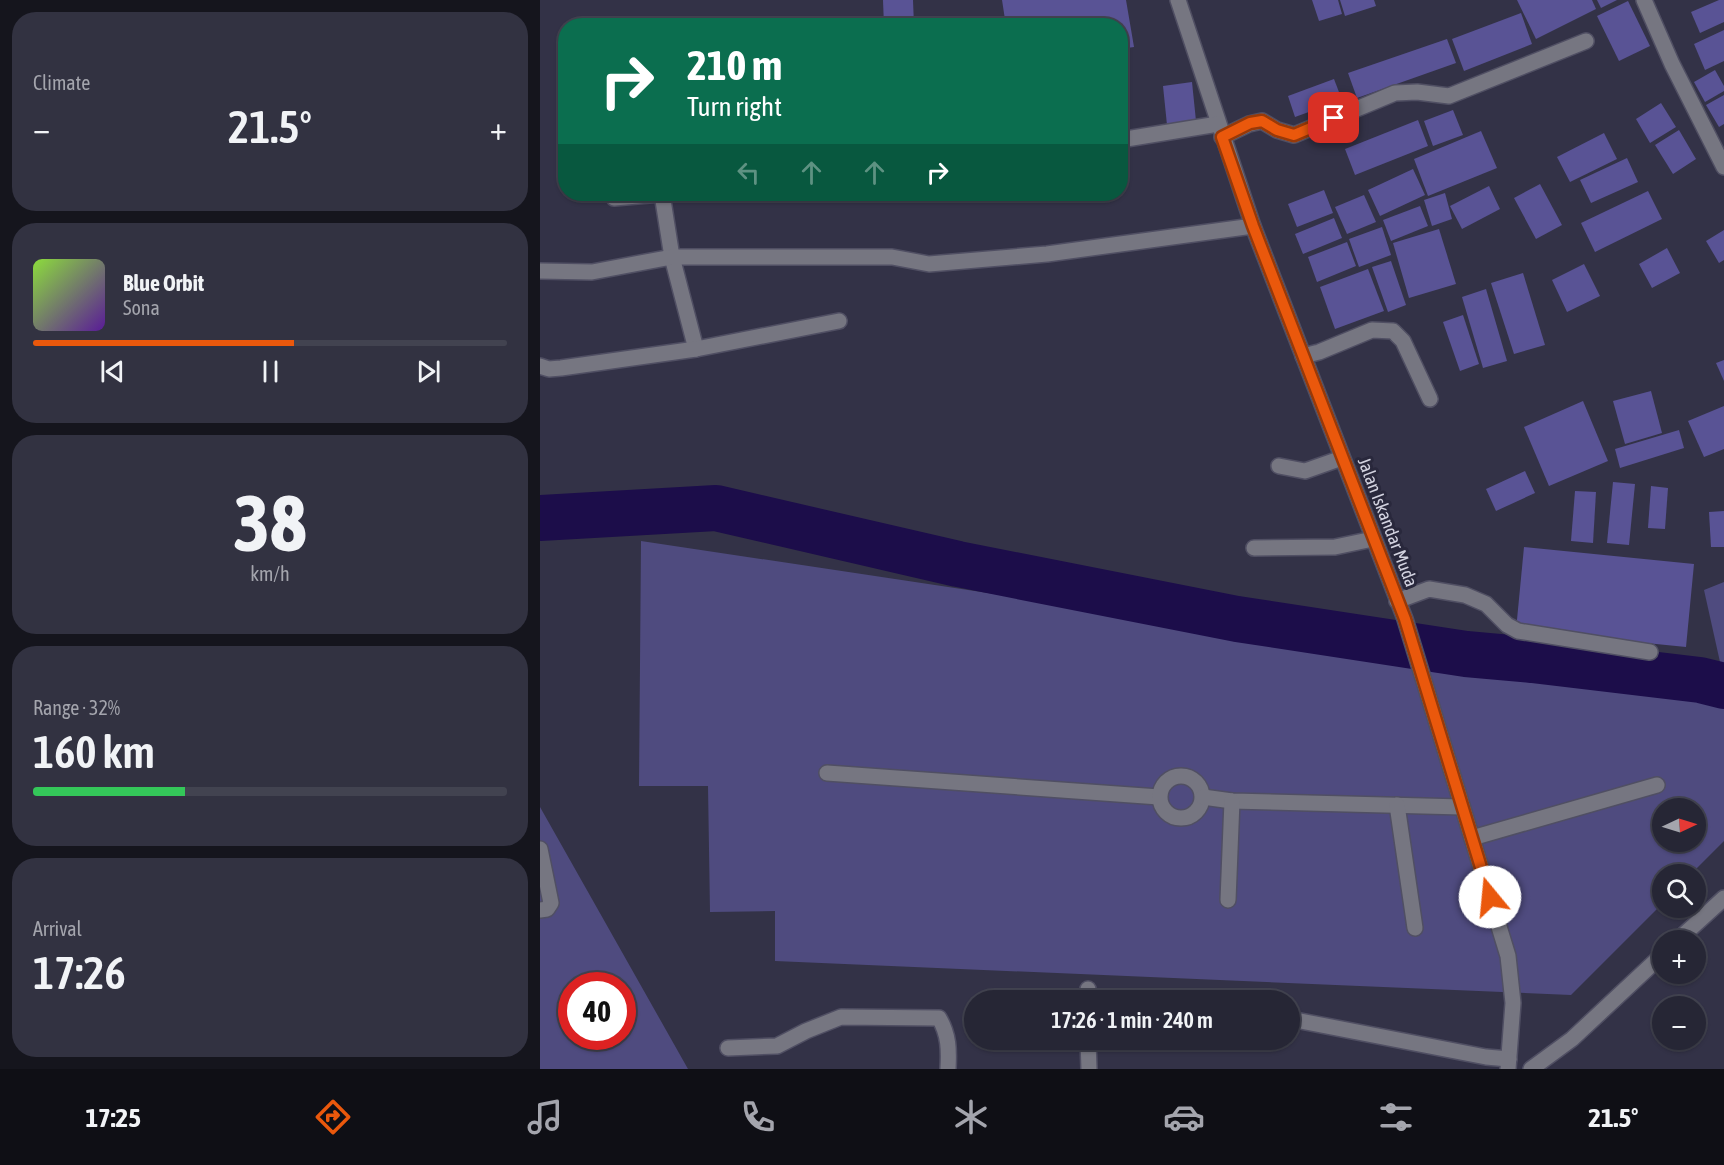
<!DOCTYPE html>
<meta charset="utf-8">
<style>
:root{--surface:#262635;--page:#323241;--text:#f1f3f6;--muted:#a4a5ad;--line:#424350;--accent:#ea580c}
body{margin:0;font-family:"Asap Condensed",sans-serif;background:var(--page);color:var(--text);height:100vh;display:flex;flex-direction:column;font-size:22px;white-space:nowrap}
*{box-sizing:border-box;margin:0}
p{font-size:20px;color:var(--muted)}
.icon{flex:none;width:33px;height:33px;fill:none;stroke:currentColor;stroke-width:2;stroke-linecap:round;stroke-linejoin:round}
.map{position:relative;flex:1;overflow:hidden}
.side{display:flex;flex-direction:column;gap:12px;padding:12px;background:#15151d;width:540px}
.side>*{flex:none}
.banner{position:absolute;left:18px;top:18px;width:570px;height:183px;border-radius:24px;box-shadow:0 2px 4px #0004,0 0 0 2px var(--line);background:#0b6e4f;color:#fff;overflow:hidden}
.needle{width:39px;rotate:86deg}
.buttons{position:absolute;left:1112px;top:798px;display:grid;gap:12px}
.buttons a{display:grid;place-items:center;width:54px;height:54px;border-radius:50%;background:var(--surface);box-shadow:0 2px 4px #0004,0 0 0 2px var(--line);font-size:30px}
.speed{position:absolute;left:18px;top:972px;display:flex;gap:12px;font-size:30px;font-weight:700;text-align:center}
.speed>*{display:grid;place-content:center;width:78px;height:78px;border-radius:50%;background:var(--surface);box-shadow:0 2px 4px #0004,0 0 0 2px var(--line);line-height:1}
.speed .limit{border:9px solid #d22;background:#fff;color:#111}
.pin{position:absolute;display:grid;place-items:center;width:51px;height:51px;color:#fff;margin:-26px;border-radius:12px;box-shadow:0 3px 9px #0006}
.me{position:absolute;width:66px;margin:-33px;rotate:343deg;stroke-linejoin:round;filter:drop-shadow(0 0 4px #0008)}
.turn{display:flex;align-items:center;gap:21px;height:126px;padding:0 30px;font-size:27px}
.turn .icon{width:78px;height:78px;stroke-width:2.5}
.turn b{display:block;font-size:42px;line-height:51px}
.lanes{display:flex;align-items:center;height:57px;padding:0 30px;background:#0003;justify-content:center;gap:30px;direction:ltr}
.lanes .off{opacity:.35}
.big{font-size:45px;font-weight:600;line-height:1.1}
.side .card{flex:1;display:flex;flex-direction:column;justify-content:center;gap:9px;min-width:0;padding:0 21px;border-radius:24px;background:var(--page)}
.side .dial{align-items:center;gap:0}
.dial b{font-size:78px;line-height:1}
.song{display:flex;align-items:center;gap:18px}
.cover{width:72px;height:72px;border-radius:9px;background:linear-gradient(135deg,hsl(90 70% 55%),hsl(270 70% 35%))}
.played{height:6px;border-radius:3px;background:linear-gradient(90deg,var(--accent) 55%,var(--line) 55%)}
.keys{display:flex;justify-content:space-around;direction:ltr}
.heat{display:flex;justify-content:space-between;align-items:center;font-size:33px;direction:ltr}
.charge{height:9px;border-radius:4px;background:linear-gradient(90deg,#34c759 32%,var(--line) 0)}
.trip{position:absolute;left:424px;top:990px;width:336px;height:60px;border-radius:30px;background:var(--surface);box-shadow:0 2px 4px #0004,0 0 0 2px var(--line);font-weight:600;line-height:60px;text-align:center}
.tabs{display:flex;height:96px;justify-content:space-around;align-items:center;background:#0f0f15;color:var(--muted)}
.tabs .icon{width:42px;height:42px}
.tabs .selected{color:var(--accent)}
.tabs b{font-size:27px;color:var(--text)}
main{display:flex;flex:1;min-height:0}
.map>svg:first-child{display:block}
</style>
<main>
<section class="side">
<div class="card"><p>Climate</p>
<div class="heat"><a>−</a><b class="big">21.5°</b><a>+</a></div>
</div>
<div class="card">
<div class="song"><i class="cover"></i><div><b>Blue Orbit</b><p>Sona</p></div></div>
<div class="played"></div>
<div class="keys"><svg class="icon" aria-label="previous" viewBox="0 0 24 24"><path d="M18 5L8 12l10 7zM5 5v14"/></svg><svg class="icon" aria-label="pause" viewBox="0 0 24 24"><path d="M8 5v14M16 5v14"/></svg><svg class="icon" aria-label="next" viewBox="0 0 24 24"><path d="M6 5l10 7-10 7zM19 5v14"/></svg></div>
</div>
<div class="card dial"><b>38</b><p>km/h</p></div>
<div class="card"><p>Range · 32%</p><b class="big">160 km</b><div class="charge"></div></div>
<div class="card"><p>Arrival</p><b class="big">17:26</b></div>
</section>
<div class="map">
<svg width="1184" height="1069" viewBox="0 0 1184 1069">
<rect width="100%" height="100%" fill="#333247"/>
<g fill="#4f4b7f" fill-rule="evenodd">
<path d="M101 541 843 652 1184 697V841L1151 874H1122V904L1031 995 235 961V911L170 912 168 786H99ZM1122 808H1155V842H1122Z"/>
<polygon points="1184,582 1184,680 1164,590"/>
<path d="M0 807 148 1069H0ZM32 986H82V1036H32Z"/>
</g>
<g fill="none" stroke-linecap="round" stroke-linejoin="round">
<polyline stroke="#1c0d4a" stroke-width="46" points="0,518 176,508 418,564 697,619 926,654 992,660 1160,680 1184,686"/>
</g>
<g fill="#595395">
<polygon points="343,0 373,0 374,26 344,26"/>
<polygon points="462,0 586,0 594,47 580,49 580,26 466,26"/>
<polygon points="772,0 798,0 802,14 779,21"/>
<polygon points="800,0 834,0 836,6 805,16"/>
<polygon points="977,0 1052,0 1056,9 996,39"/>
<polygon points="1057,0 1077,0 1061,8"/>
<polygon points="1179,0 1184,0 1184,22 1160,33 1151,12"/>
<polygon points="1088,1 1110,46 1079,61 1057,16"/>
<polygon points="981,13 992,44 924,71 912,39"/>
<polygon points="1184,30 1184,61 1165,70 1154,44"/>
<polygon points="907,39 916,63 817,98 808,73"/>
<polygon points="1175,70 1184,86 1184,91 1165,102 1154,82"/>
<polygon points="794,79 802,100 755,117 748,96"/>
<polygon points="652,82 656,121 627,125 623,86"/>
<polygon points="1184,95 1184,124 1179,127 1166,105"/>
<polygon points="1121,103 1136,127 1110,143 1096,119"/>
<polygon points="913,110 923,135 893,146 884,121"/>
<polygon points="878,120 888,146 815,175 805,149"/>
<polygon points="1139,130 1156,159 1133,174 1115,145"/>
<polygon points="941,131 957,168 888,196 874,159"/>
<polygon points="1064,133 1077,159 1030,182 1017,157"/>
<polygon points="1087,158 1098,182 1051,203 1040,180"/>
<polygon points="873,169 885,195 840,216 828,190"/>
<polygon points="1000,184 1022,225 996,239 974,198"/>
<polygon points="949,186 960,209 922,229 910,206"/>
<polygon points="784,190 793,213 757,227 748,204"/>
<polygon points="1108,191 1122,219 1055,252 1041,223"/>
<polygon points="905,193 912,219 892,226 884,200"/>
<polygon points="824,195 836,222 807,234 795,207"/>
<polygon points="880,206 888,226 851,241 843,220"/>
<polygon points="794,218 802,238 763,254 755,234"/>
<polygon points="842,227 851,255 819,267 809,239"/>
<polygon points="899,229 916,284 869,298 853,243"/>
<polygon points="1184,230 1184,260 1179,263 1166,241"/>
<polygon points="807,242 816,266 777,282 768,257"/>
<polygon points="1127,248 1140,273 1112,288 1099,264"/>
<polygon points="851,261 866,305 848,312 832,267"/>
<polygon points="1044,264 1060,296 1027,312 1012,280"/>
<polygon points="828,269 844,311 795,329 780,287"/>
<polygon points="983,273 1005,345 974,354 951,283"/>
<polygon points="946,289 967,361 943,368 922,297"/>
<polygon points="923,315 939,364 920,371 903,322"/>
<polygon points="1184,360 1184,381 1176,363"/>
<polygon points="1111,391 1122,433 1085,444 1073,401"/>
<polygon points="1043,401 1068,461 1009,486 984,427"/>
<polygon points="1184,406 1184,449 1164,457 1148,421"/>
<polygon points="1139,430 1144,448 1080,468 1075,449"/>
<polygon points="985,471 995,493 956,511 946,489"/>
<polygon points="1073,482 1095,484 1089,545 1067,543"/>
<polygon points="1111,486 1128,488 1125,529 1108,528"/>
<polygon points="1035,491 1056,492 1053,543 1031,541"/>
<polygon points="1184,511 1184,547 1171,547 1169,512"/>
<polygon points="984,547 1154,564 1146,647 976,630"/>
</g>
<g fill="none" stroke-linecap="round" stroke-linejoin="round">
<defs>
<g id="minor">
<polyline points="638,0 713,226 865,619 968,956 973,1003 968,1069"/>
<polyline points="1104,0 1132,64 1184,167"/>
<polyline points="682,137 709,124 722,121 737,130 754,135 855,93 877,92 909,96 1046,41"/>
<polyline points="580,140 678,124"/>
<polyline points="122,194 132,257 156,349"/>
<polyline points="74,198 121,194"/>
<polyline points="0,271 52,272 132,257 352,257 389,264 507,254 713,226"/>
<polyline points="763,356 779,352 832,330 853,331 863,341 890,399"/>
<polyline points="0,366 9,369 21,368 156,349 299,321"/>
<polyline points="739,466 765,471 802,458"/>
<polyline points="714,548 795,547 833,539"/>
<polyline points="857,601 889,589 925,595 946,604 967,625 978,631 1110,652"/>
<polyline points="287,773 619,797"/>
<circle cx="641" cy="797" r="21"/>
<polyline points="663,797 692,801 922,807"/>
<polyline points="857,805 875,928"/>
<polyline points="932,838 1117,785"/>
<polyline points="0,849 11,903 7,909 0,910"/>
<polyline points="688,900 692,801"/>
<polyline points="1138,940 1184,898"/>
<polyline points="548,989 548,1000"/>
<polyline points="750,1019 946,1057 969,1059"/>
<polyline points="548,1040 549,1069"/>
<polyline points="681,1043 685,1040"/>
<path d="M188 1048 237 1046 266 1031 301 1017 399 1018C409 1035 409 1050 408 1069"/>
<polyline points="991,1069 1032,1039 1122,955"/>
</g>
</defs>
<use href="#minor" stroke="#504f63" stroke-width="18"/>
<use href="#minor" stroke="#767681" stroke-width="15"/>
</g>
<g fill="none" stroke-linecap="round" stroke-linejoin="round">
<defs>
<polyline id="route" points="794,118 754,135 737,130 722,121 710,123 682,137 713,226 865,619 950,897"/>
</defs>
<use href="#route" stroke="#983908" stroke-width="15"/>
<use href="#route" stroke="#ea580c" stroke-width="10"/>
</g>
<g text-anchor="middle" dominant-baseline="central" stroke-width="6" stroke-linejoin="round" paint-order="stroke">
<g font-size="18" fill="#d3d3e0" stroke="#29283c">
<text transform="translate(848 522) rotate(69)">Jalan Iskandar Muda</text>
</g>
</g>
</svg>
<div class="buttons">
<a><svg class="needle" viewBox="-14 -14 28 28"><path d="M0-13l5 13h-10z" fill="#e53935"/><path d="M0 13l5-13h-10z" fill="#a4a5ad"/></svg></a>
<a><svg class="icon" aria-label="search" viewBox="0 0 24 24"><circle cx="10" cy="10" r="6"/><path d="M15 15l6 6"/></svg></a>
<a>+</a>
<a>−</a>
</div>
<div class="speed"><div class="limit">40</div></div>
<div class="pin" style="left:794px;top:118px;background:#d93025"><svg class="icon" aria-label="arrive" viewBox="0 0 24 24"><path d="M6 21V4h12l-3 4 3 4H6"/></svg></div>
<svg class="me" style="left:950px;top:897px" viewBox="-20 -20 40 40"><circle r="19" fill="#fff"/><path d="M0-13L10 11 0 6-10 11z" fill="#ea580c"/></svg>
<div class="trip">17:26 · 1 min · 240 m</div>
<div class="banner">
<div class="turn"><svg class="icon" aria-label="right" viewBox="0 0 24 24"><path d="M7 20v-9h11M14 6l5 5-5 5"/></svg><div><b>210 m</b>Turn right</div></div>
<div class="lanes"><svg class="icon off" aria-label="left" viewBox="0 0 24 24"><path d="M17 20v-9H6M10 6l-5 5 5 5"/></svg><svg class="icon off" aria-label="ahead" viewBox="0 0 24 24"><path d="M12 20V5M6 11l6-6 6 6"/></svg><svg class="icon off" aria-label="ahead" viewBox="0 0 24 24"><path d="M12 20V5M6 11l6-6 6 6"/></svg><svg class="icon" aria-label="right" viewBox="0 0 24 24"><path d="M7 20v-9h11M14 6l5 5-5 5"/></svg></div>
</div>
</div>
</main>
<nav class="tabs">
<b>17:25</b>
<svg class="icon selected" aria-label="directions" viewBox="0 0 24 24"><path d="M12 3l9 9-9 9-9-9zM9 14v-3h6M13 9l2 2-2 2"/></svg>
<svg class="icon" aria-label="music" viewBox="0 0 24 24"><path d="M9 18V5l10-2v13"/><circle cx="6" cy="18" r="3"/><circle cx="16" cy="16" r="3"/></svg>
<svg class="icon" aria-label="phone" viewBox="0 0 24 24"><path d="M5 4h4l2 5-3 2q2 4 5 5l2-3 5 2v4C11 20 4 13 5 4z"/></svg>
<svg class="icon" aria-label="climate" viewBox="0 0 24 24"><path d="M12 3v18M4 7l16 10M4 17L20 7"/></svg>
<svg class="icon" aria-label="car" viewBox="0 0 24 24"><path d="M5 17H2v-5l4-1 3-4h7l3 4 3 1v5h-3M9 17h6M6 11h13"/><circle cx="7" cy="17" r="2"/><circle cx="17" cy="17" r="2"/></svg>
<svg class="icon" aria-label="filters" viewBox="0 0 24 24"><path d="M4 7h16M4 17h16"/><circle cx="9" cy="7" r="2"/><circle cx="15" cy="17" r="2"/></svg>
<b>21.5°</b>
</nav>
